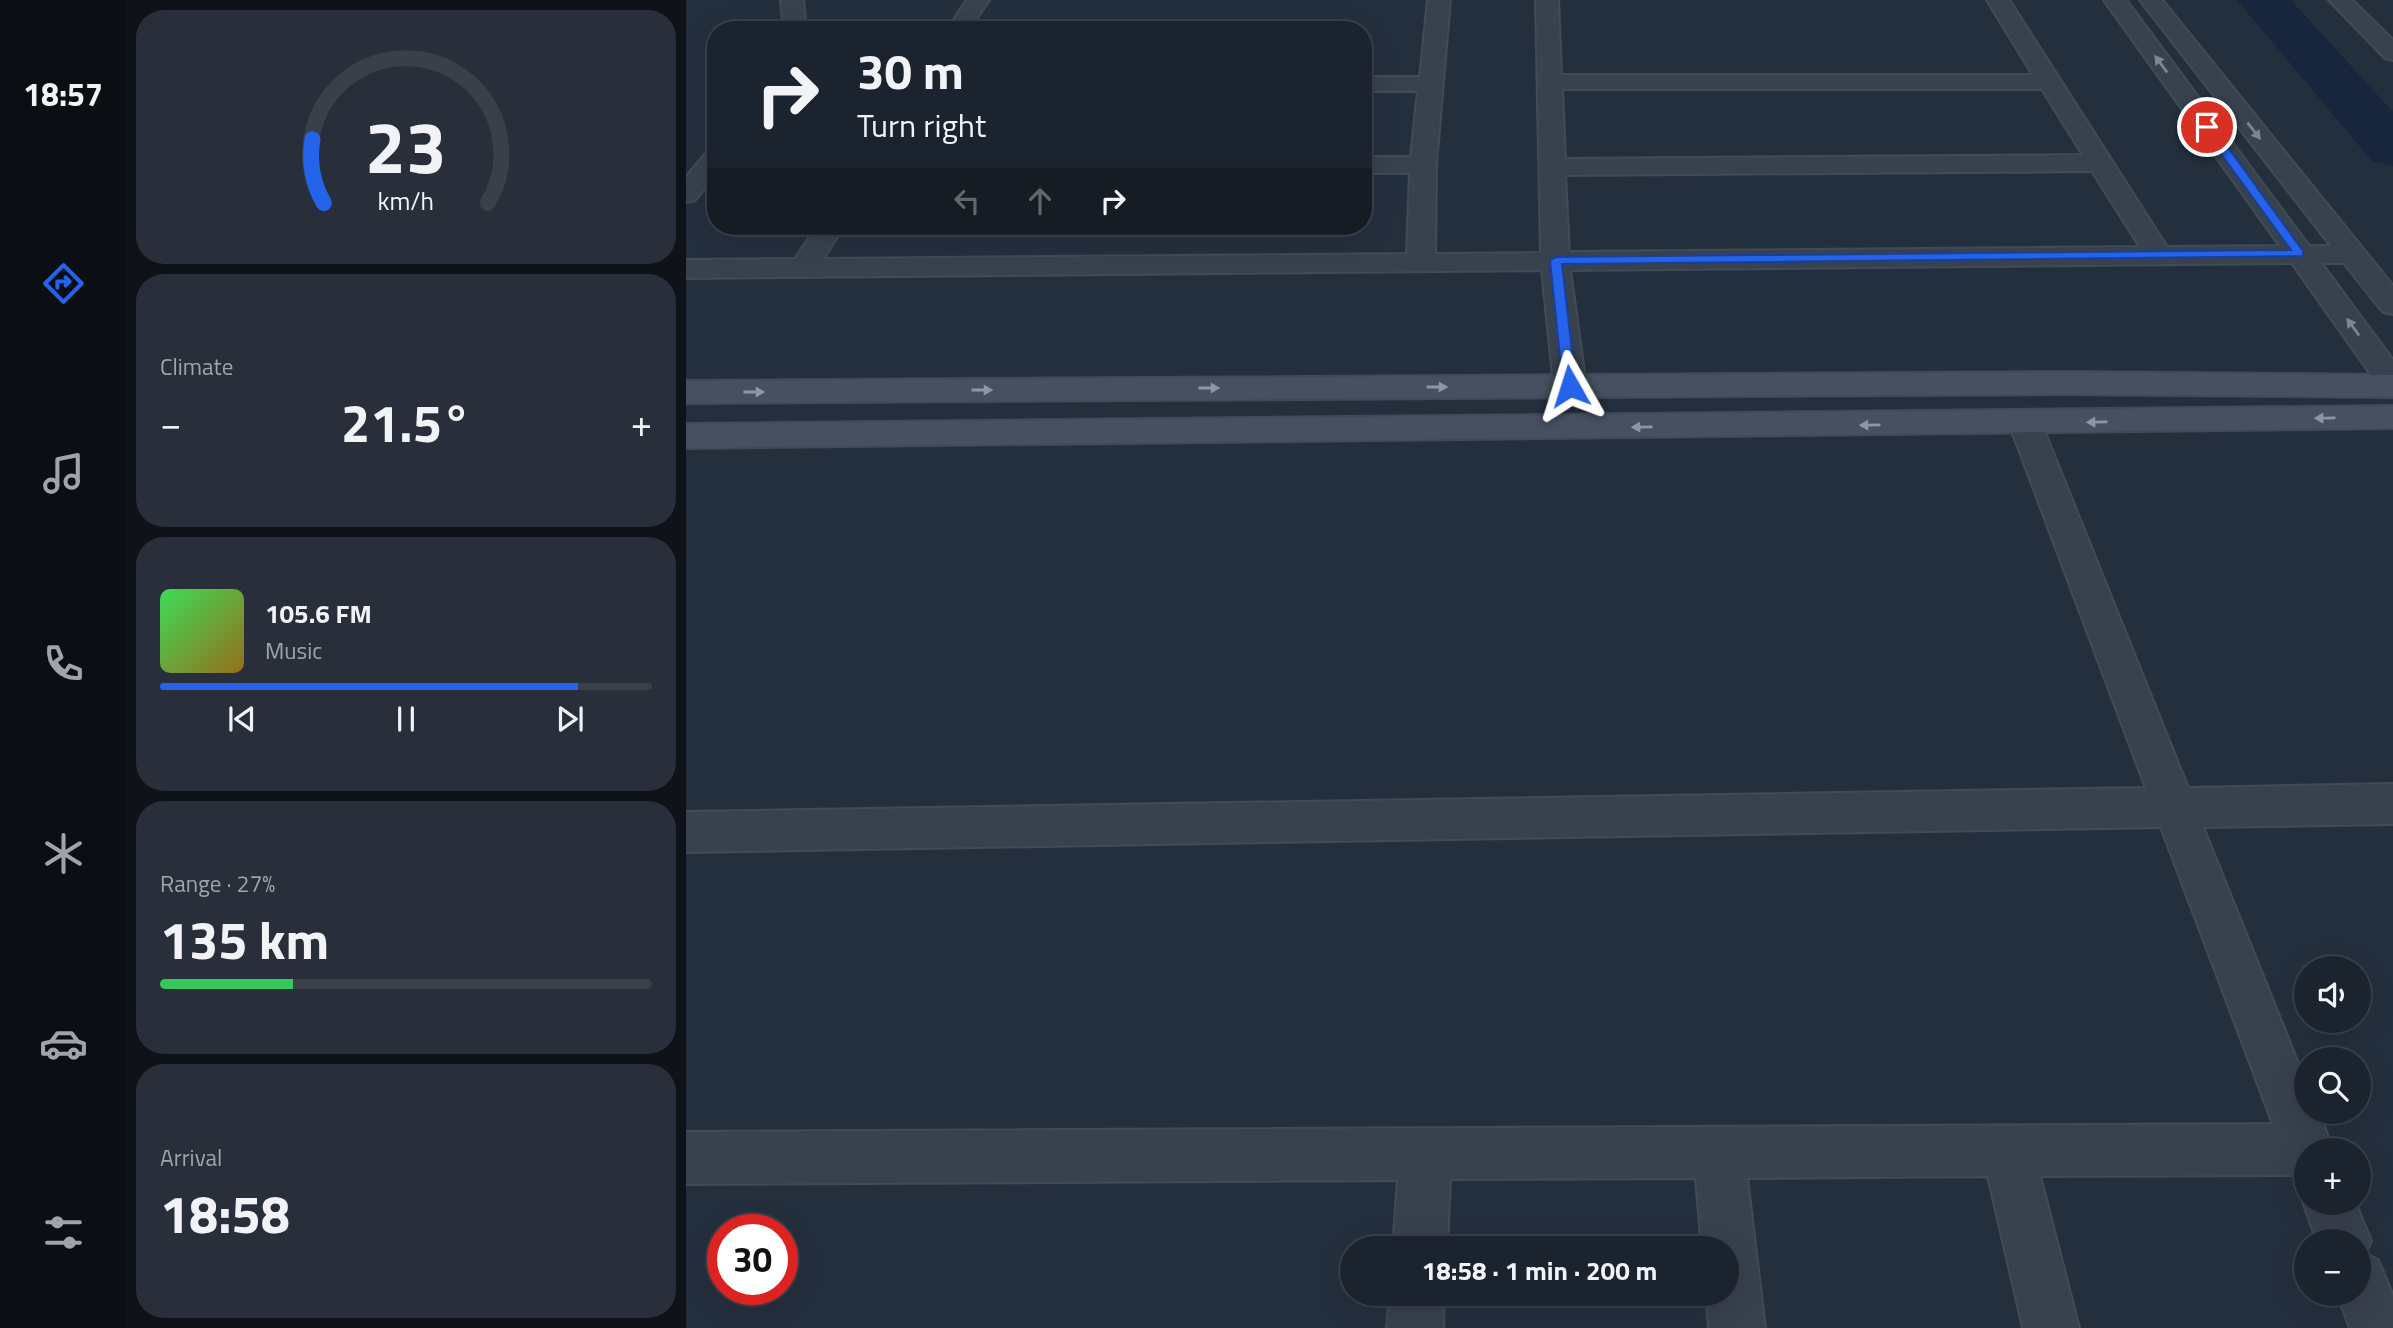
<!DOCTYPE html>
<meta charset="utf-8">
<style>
:root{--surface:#1b232e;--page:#282f3a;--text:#f1f3f6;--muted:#a0a4aa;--line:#39404a;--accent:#2563eb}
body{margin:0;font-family:"Titillium Web",sans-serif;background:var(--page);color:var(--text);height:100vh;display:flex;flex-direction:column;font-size:26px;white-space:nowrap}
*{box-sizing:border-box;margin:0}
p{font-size:23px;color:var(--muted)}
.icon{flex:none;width:38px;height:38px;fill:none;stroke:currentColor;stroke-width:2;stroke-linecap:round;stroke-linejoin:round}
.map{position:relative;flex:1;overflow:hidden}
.panel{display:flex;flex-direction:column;gap:10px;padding:10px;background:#0f1319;width:560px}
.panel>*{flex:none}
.guide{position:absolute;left:21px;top:21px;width:665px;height:214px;border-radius:28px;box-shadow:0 7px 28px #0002,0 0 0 2px var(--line);background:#1b232e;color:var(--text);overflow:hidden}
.controls{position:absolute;left:1608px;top:956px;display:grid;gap:14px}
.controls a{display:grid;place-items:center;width:77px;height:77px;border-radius:50%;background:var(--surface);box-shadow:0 7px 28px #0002,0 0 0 2px var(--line);font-size:35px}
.speed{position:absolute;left:21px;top:1214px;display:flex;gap:14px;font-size:35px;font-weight:700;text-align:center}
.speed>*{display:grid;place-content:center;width:91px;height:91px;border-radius:50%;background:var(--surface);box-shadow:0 7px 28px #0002,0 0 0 2px var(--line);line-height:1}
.speed .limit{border:10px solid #d22;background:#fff;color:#111}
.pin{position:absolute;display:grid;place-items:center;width:60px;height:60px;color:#fff;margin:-30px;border:4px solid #fff;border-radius:50%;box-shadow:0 2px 7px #0007}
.me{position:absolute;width:77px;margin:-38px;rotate:354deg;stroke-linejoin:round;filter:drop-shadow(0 0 5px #0008)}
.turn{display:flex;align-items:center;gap:24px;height:147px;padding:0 35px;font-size:32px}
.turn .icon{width:91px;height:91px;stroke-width:2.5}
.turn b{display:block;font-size:49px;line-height:60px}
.lanes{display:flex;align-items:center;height:66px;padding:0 35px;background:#0003;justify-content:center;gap:35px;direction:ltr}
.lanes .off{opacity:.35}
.big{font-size:52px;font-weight:700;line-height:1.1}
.panel .widget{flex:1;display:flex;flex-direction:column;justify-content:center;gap:10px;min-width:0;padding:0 24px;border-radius:28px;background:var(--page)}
.panel .dial{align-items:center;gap:0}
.dial svg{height:182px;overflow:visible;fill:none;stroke:var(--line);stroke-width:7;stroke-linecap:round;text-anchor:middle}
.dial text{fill:var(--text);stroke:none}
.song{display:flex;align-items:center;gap:21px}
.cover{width:84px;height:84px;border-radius:10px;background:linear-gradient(135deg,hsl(130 70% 55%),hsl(40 70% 35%))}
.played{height:7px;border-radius:4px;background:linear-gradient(90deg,var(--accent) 85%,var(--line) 85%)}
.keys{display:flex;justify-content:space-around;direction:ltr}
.heat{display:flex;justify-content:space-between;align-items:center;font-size:38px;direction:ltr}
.charge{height:10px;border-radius:5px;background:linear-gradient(90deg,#34c759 27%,var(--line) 0)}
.trip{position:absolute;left:654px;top:1236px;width:399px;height:70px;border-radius:35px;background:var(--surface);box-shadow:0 7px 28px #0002,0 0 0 2px var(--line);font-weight:700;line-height:70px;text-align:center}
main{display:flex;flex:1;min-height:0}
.tabs{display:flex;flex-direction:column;width:126px;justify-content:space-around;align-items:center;background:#0b0e12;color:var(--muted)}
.tabs .icon{width:49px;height:49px}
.tabs .selected{color:var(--accent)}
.tabs b{font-size:32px;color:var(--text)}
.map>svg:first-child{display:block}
</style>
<main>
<nav class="tabs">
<b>18:57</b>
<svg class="icon selected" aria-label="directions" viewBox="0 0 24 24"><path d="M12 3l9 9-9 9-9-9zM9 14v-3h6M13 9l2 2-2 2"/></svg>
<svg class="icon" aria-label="music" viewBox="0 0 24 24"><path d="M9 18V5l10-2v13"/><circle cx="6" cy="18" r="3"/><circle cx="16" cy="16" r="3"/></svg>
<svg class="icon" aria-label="phone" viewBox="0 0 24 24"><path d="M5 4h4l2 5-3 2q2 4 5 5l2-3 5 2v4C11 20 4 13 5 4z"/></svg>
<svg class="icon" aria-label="climate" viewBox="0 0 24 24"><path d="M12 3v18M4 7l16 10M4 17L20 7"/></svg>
<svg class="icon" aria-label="car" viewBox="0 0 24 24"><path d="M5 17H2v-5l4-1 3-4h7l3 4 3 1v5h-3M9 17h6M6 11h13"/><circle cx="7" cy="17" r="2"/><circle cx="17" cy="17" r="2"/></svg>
<svg class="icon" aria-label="filters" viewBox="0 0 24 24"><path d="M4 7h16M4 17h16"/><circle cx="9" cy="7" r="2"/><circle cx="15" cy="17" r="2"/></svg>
</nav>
<section class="panel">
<div class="widget dial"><svg viewBox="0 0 100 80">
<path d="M14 69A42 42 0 1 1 86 69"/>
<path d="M14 69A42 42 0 0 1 9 41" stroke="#2563eb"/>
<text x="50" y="56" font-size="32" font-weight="700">23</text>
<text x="50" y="72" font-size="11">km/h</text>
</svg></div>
<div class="widget"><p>Climate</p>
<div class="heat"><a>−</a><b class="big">21.5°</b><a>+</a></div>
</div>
<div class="widget">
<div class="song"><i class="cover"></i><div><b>105.6 FM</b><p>Music</p></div></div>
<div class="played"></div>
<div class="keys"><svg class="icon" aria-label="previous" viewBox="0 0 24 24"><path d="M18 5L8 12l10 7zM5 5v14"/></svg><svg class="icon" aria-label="pause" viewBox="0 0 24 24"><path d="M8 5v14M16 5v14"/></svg><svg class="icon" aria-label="next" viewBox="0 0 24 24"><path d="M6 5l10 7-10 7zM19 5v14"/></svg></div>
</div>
<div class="widget"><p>Range · 27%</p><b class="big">135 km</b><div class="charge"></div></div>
<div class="widget"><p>Arrival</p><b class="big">18:58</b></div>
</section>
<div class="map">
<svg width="1707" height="1328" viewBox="0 0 1707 1328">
<rect width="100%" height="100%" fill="#242f3e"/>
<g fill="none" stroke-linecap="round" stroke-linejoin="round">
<polygon fill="#17263c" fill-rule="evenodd" points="1551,0 1605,0 1707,112 1707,166 1686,161"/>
<defs>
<g id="street">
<polygon points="95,0 117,0 120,30 98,30"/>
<polygon points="281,0 303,0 283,30 261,30"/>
<path d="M742 0H764L750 165 749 254 855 253 850 0H872L875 75H1347L1301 0H1323L1481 247 1594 246 1418 0H1440L1623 246H1645L1454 0H1476L1707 286V314L1697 312 1658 263H1635L1707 360V393L1696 390 1606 263 884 270 900 386 895 394 884 397 873 394 868 386 856 270 0 278V260L109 259 131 226H158L137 259 721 254 724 173H677V157H725L732 91H677V77H734ZM876 89H1356L1397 155 879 159ZM1406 171 1454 247 883 252 879 175Z"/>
<polygon points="1643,0 1666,0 1707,40 1707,60 1699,58"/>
<polygon points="30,149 30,174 9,200 0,202 0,177 21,152"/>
<polygon points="1339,412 1350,415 1355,423 1502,788 1707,784 1707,824 1517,827 1620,1083 1620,1111 1632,1111 1647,1150 1620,1150 1620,1175 1354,1176 1393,1328 1337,1328 1302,1176 1061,1178 1079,1328 1023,1328 1020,1293 1041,1293 1041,1248 1016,1248 1010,1178 764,1179 761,1248 707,1248 712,1180 0,1184 0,1132 1587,1124 1475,827 0,852 0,812 1460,788 1323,423 1328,415"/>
<polygon points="1620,1193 1620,1202 1669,1202 1685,1241 1679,1254 1692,1260 1707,1296 1707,1328 1664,1328 1651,1293 1673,1293 1673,1241 1631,1241 1617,1202"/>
<polygon points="704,1293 758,1293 757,1328 701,1328"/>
</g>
<g id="secondary">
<polygon points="1378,372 1707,375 1707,397 1378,394 0,403 0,381"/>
<polygon points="1707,406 1707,428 0,448 0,424"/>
</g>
</defs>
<use href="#street" stroke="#414a57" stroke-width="4"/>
<use href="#secondary" stroke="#414a57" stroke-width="4"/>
<use href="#street" fill="#38414e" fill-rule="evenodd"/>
<use href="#secondary" fill="#465061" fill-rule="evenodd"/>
</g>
<defs><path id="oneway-solid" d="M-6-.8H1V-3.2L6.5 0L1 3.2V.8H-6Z" transform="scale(1.75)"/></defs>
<g fill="#7c8592">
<use href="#oneway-solid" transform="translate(1475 64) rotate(-126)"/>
<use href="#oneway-solid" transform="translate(1568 131) rotate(52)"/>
<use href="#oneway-solid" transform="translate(1667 327) rotate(-126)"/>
</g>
<g fill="#8e96a5">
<use href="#oneway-solid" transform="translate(751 387)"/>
<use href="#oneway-solid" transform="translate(523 388)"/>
<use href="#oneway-solid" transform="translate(296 390)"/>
<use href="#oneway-solid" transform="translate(68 392)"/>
<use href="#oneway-solid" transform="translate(1639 418) rotate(179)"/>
<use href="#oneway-solid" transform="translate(1411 422) rotate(179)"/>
<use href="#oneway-solid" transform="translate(1184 425) rotate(179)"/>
<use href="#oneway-solid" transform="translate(956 427) rotate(179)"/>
</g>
<polygon fill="#2563eb" stroke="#184099" stroke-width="2" points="1517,124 1525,124 1617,251 1617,256 876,264 890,386 884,390 877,386 864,260 870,257 1605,250 1517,129"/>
</svg>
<div class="controls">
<a><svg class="icon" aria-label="sound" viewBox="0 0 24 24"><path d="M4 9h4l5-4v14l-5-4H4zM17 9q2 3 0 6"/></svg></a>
<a><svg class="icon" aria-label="search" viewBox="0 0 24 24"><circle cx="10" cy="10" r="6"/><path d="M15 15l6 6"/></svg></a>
<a>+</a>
<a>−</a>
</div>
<div class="speed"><div class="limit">30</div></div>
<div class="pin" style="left:1521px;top:127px;background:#d93025"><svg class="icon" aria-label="arrive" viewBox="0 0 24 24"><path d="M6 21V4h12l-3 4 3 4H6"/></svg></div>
<svg class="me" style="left:884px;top:386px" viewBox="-20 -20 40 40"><path d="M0-17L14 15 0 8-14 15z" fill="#2563eb" stroke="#fff" stroke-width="4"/></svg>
<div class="trip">18:58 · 1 min · 200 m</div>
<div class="guide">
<div class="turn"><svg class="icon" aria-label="right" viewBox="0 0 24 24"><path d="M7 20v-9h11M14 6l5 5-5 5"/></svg><div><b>30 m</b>Turn right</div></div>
<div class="lanes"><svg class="icon off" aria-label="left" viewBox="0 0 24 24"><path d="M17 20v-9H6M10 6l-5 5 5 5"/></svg><svg class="icon off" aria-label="ahead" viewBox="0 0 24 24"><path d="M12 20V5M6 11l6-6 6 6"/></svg><svg class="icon" aria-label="right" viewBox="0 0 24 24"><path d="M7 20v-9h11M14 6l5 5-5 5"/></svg></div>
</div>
</div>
</main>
